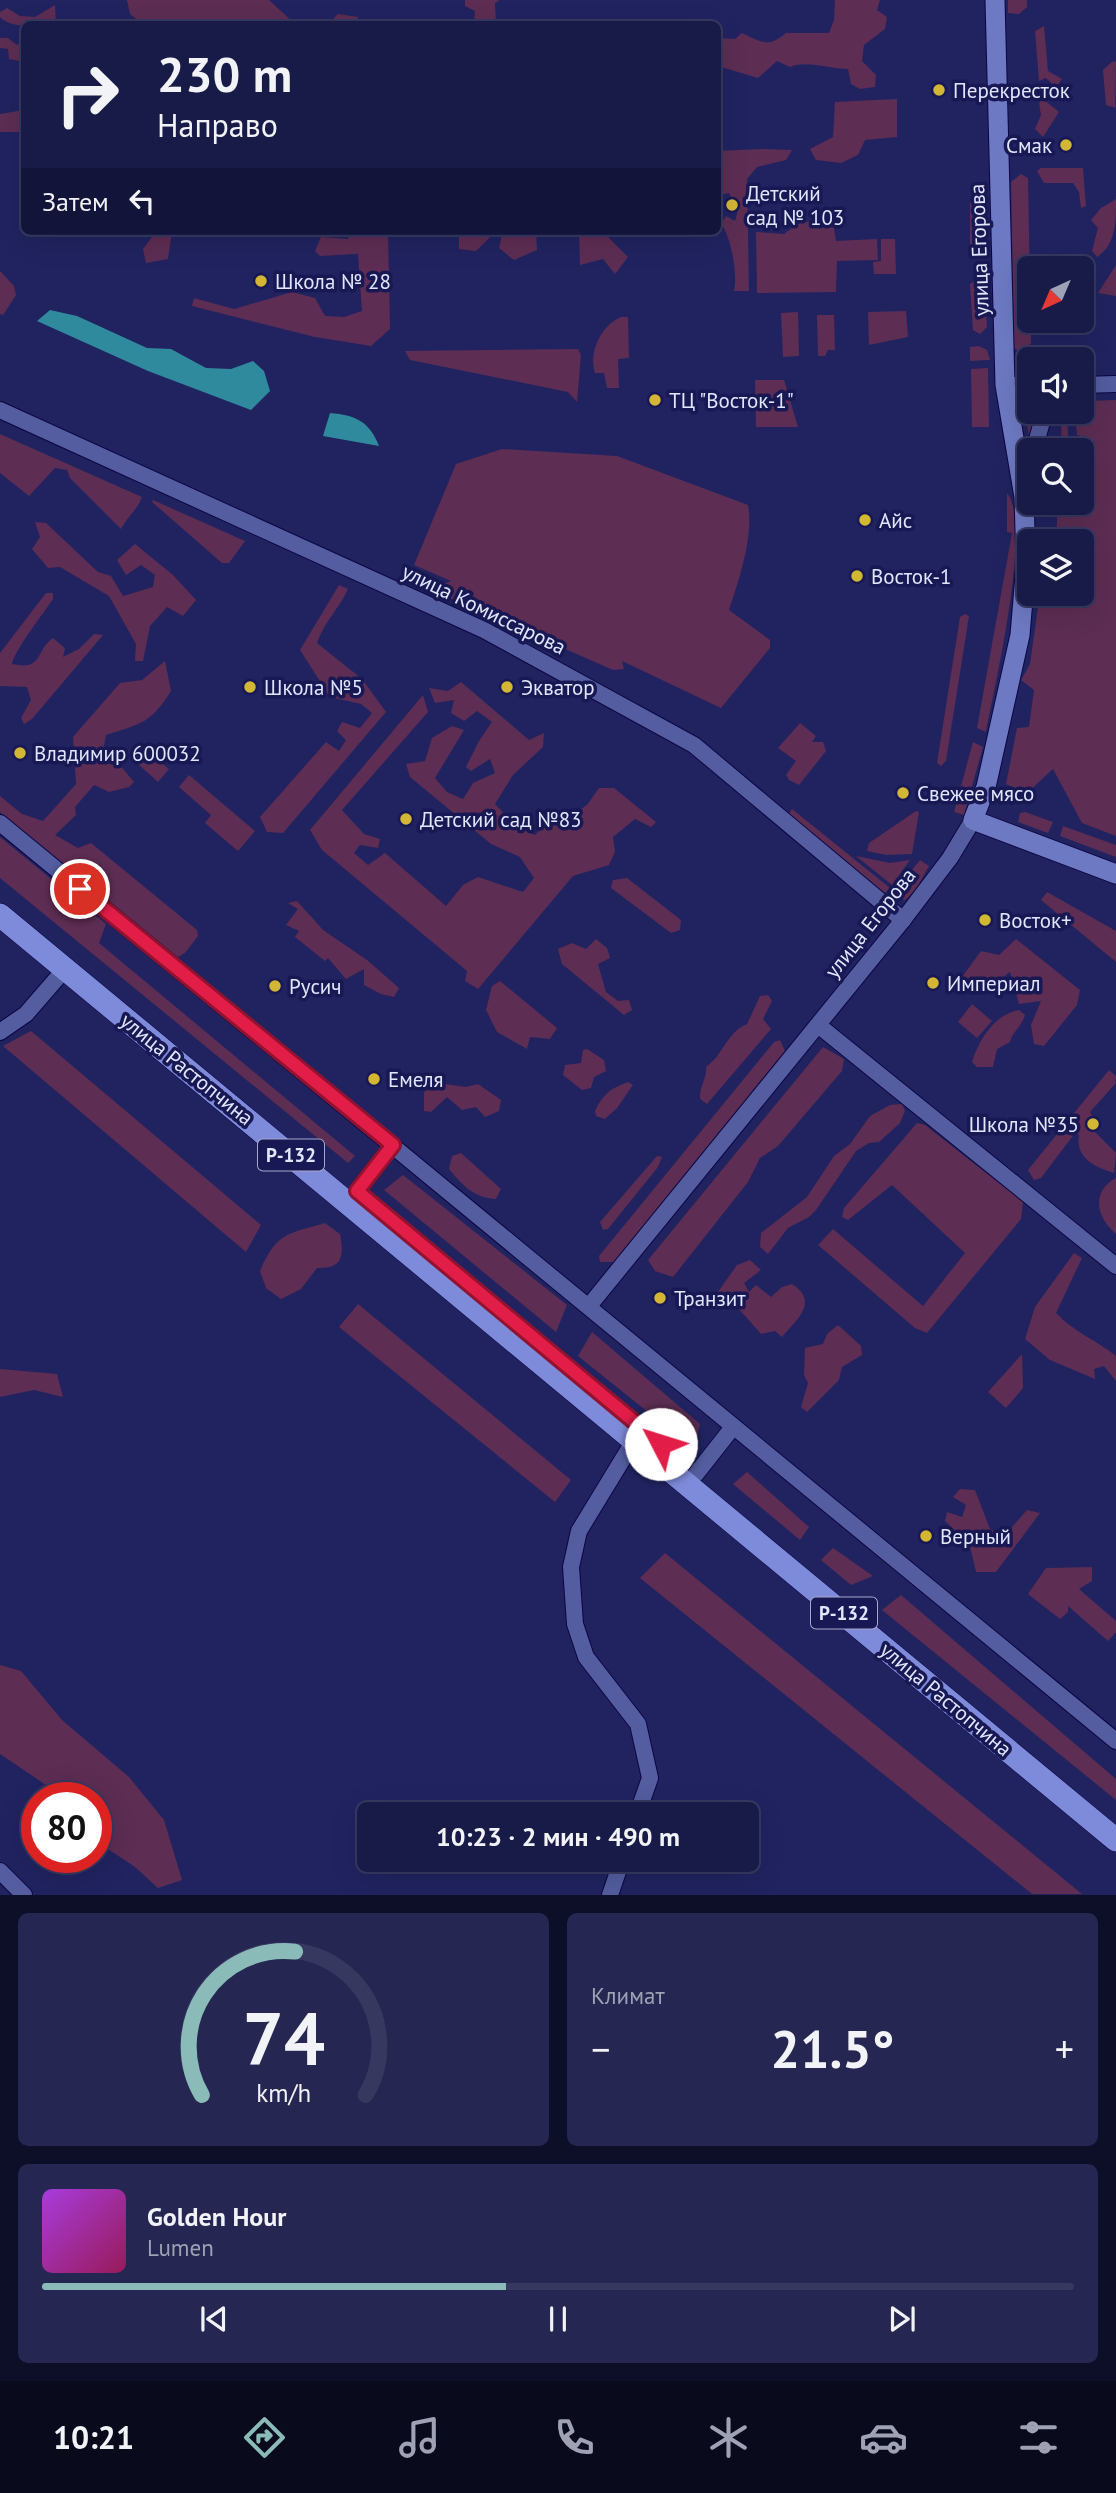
<!DOCTYPE html>
<html lang="ru">
<meta charset="utf-8">
<style>
:root{--surface:#181a48;--page:#252752;--text:#f1f3f6;--muted:#9fa1b4;--line:#363860;--accent:#8bbbb9}
body{margin:0;font-family:"PT Sans",sans-serif;background:var(--page);color:var(--text);height:100vh;display:flex;flex-direction:column;font-size:26px;white-space:nowrap}
*{box-sizing:border-box;margin:0}
p{font-size:23px;color:var(--muted)}
.icon{flex:none;width:38px;height:38px;fill:none;stroke:currentColor;stroke-width:2;stroke-linecap:round;stroke-linejoin:round}
.map{position:relative;height:1895px;overflow:hidden}
.side{display:flex;flex-direction:column;gap:18px;padding:18px;background:#0d0e28;flex:1}
.side>*{flex:none}
.hud{position:absolute;left:21px;top:21px;width:700px;height:214px;border-radius:10px;box-shadow:0 7px 28px #0002,0 0 0 2px var(--line);background:#181a48;color:var(--text);overflow:hidden}
.needle{width:46px;rotate:224deg}
.controls{position:absolute;left:1017px;top:256px;display:grid;gap:14px}
.controls a{display:grid;place-items:center;width:77px;height:77px;border-radius:10px;background:var(--surface);box-shadow:0 7px 28px #0002,0 0 0 2px var(--line);font-size:35px}
.speed{position:absolute;left:21px;top:1782px;display:flex;gap:14px;font-size:35px;font-weight:700;text-align:center}
.speed>*{display:grid;place-content:center;width:91px;height:91px;border-radius:50%;background:var(--surface);box-shadow:0 7px 28px #0002,0 0 0 2px var(--line);line-height:1}
.speed .limit{border:10px solid #d22;background:#fff;color:#111}
.pin{position:absolute;display:grid;place-items:center;width:60px;height:60px;color:#fff;margin:-30px;border:4px solid #fff;border-radius:50%;box-shadow:0 2px 7px #0007}
.me{position:absolute;width:77px;margin:-38px;rotate:310deg;stroke-linejoin:round;filter:drop-shadow(0 0 5px #0008)}
.turn{display:flex;align-items:center;gap:24px;height:147px;padding:0 21px;font-size:32px}
.turn .icon{width:91px;height:91px;stroke-width:2.5}
.turn b{display:block;font-size:49px;line-height:60px}
.then{display:flex;align-items:center;height:66px;padding:0 21px;background:#0003;gap:14px;font-size:26px}
.big{font-size:52px;font-weight:600;line-height:1.1}
.side .widget{flex:1;display:flex;flex-direction:column;justify-content:center;gap:10px;min-width:0;padding:0 24px;border-radius:10px;background:var(--page)}
.side .dial{align-items:center;gap:0}
.dial svg{height:182px;overflow:visible;fill:none;stroke:var(--line);stroke-width:7;stroke-linecap:round;text-anchor:middle}
.dial text{fill:var(--text);stroke:none}
.song{display:flex;align-items:center;gap:21px}
.cover{width:84px;height:84px;border-radius:10px;background:linear-gradient(135deg,hsl(280 70% 55%),hsl(330 70% 35%))}
.played{height:7px;border-radius:4px;background:linear-gradient(90deg,var(--accent) 45%,var(--line) 45%)}
.keys{display:flex;justify-content:space-around;direction:ltr}
.heat{display:flex;justify-content:space-between;align-items:center;font-size:38px;direction:ltr}
.side .tiles{flex:1;display:grid;gap:18px;grid-template-columns:1fr 1fr}
.widget:last-child{grid-column:span 2}
.trip{position:absolute;left:357px;top:1802px;width:402px;height:70px;border-radius:10px;background:var(--surface);box-shadow:0 7px 28px #0002,0 0 0 2px var(--line);font-weight:600;line-height:70px;text-align:center}
.tabs{display:flex;height:112px;justify-content:space-around;align-items:center;background:#0a0a1d;color:var(--muted)}
.tabs .icon{width:49px;height:49px}
.tabs .selected{color:var(--accent)}
.tabs b{font-size:32px;color:var(--text)}
.map>svg:first-child{display:block}
</style>
<div class="map">
<svg width="1116" height="1895" viewBox="0 0 1116 1895">
<rect width="100%" height="100%" fill="#202360"/>
<g fill="#5d2d53">
<polygon points="127,0 269,0 295,24 225,24 225,21 142,24 130,14"/>
<polygon points="465,0 500,0 495,3 496,24 474,24 475,11 465,6"/>
<path d="M835 0H880L877 10 887 17 885 29 864 45 862 61 876 75 875 87 860 89 851 84 848 69C829 69 807 60 790 67L777 61 758 78 718 66V38L735 39 742 33C761 42 769 48 786 33H829L834 20Z"/>
<polygon points="1008,0 1027,0 1027,7 1019,14 1008,13"/>
<path d="M55 5 56 24C39 25 12 30 0 17V12L7 8 20 16 35 17Z"/>
<polygon points="338,14 358,17 357,24 328,24"/>
<polygon points="1044,26 1048,71 1062,79 1056,87 1046,78 1039,81 1035,31"/>
<polygon points="0,38 8,38 17,45 24,39 24,62 9,59 8,49 0,48"/>
<polygon points="1113,61 1116,62 1115,108 1106,105 1103,70"/>
<polygon points="897,99 897,137 865,140 858,155 841,163 816,160 810,149 833,137 835,102"/>
<polygon points="1043,99 1059,112 1043,137 1035,129 1041,115 1039,103"/>
<polygon points="24,110 24,132 0,132 0,114"/>
<path d="M761 149 792 150 786 160 757 167 747 179 749 291H734C738 277 731 235 721 224L726 216 735 221 738 210 729 193 719 195 722 209 718 212V151Z"/>
<polygon points="1041,168 1083,168 1086,206 1081,208 1079,192 1073,183 1044,183 1037,171"/>
<polygon points="1021,174 1028,178 1031,343 1023,354 1014,348 1011,182"/>
<polygon points="975,199 980,202 983,254 979,259 970,253 970,203"/>
<path d="M1116 199C1116 222 1116 245 1097 257L1092 251 1098 228 1091 220 1101 208Z"/>
<polygon points="828,221 834,228 836,241 877,239 878,260 837,261 836,292 757,293 756,232 784,234 800,222"/>
<polygon points="152,231 172,231 168,259 146,263 143,249 152,237"/>
<polygon points="351,231 388,231 390,329 371,346 315,337 192,306 194,298 234,309 292,292 315,298 325,316 344,317 362,311 358,254 320,256 315,251 321,237 348,239"/>
<polygon points="459,231 495,231 495,232 476,251 459,249"/>
<polygon points="503,231 536,231 537,250 514,260 499,248"/>
<polygon points="579,231 602,231 628,257 615,274 603,259 580,265"/>
<polygon points="881,239 895,239 896,274 874,274 873,262 881,261"/>
<polygon points="1116,265 1116,296 1098,293"/>
<polygon points="0,271 14,286 16,295 3,315 0,314"/>
<polygon points="975,281 984,282 987,327 980,334 973,330 970,284"/>
<polygon points="906,311 908,337 869,345 868,312"/>
<polygon points="798,312 799,356 783,357 781,313"/>
<polygon points="817,315 834,315 835,350 828,350 825,356 818,356"/>
<path d="M621 317H628L629 358 618 359 619 388H607L604 373H595C588 351 602 325 621 317Z"/>
<polygon points="979,346 987,350 990,360 970,361 970,347"/>
<polygon points="578,349 581,355 577,402 568,392 410,360 405,351"/>
<polygon points="988,368 989,427 972,427 971,369"/>
<polygon points="755,380 784,380 798,427 756,427"/>
<polygon points="1023,399 1029,399 1029,411 1037,411 1034,433 1029,436"/>
<polygon points="1116,400 1116,836 1082,823 1053,769 1027,793 1006,784 1017,728 1029,727 1034,690 1021,680 1030,664 1040,593 1082,593 1082,541 1056,541 1058,502 1082,502 1081,436 1077,435 1075,412 1082,411 1085,401"/>
<polygon points="1067,417 1069,450 1062,450 1061,423"/>
<path d="M0 434 142 497C138 509 127 517 121 529L70 478 67 470 55 468 29 496 0 473Z"/>
<path d="M502 449 617 456 748 505C754 536 739 580 729 610L770 640V648L721 708 622 661 624 669 613 670 443 595 441 585 451 581 414 565 456 464Z"/>
<path d="M1007 493C1033 524 994 689 986 732L977 728 1012 533 1007 532Z"/>
<polygon points="153,500 245,541 229,563 222,563 152,502"/>
<polygon points="35,522 46,523 98,572 111,576 123,596 153,587 155,575 141,565 126,575 117,560 135,544 173,575 196,600 183,616 167,607 150,626 143,661 135,661 136,644 109,596 60,567 48,568 32,549 40,537"/>
<path d="M339 585 348 589C339 609 324 622 317 643L362 679 386 712 283 833 267 832 260 817 326 742 339 751 346 740 337 731 342 722 360 728 372 713 361 704 330 697 300 650Z"/>
<path d="M46 593H53V599C43 614 14 651 12 664 44 671 35 650 53 638L65 648 63 657 79 649 94 634 103 635 32 719 24 724 21 718 31 700 27 687 0 686V653Z"/>
<polygon points="965,614 969,616 946,761 941,766 937,763 960,617"/>
<path d="M165 661 171 691C151 723 141 724 106 735L104 746 134 782 129 787 109 792 94 785 75 807 76 815 55 835 78 848 91 843 197 930 198 936 185 953 178 957 0 812V796L22 814 43 821 76 784 73 737 120 683 142 680Z"/>
<polygon points="461,682 529,740 544,733 543,747 513,775 495,804 518,828 535,835 556,814 568,818 587,805 599,788 614,788 656,822 651,827 635,819 613,837 615,852 609,865 573,876 478,989 465,981 467,971 322,850 310,830 423,695 428,712 342,810 364,834 380,839 378,848 360,845 354,853 368,865 385,853 446,906 463,885 478,877 523,892 534,878 520,857 491,844 410,777 406,764 425,761 432,738 452,726 464,730 435,778 447,792 463,799 473,783 495,773 490,759 471,771 466,767 479,741 492,722 477,711 464,721 451,713 454,700 435,703 429,688 448,691"/>
<polygon points="800,723 816,736 812,742 823,742 826,751 799,785 789,780 786,775 796,761 778,748"/>
<polygon points="973,742 983,747 964,815 954,812"/>
<polygon points="147,751 169,769 158,782 137,763"/>
<polygon points="189,775 255,831 238,851 205,823 211,815 179,787"/>
<polygon points="792,809 890,888 885,893 788,815"/>
<polygon points="916,811 919,812 912,854 886,855 867,851 869,843"/>
<polygon points="1025,812 1053,822 1048,833 1018,822 1020,813"/>
<polygon points="1063,826 1116,845 1116,857 1060,836"/>
<polygon points="0,837 106,924 99,943 355,1156 348,1163 0,878"/>
<polygon points="856,856 890,863 910,860 892,885"/>
<polygon points="920,860 929,866 915,891 905,900 890,897"/>
<polygon points="627,878 681,920 680,930 671,933 611,888 613,880"/>
<polygon points="1047,892 1116,931 1116,962 1041,900"/>
<polygon points="297,901 323,930 367,960 399,988 394,997 381,994 364,985 364,969 346,979 328,958 325,961 295,937 299,931 286,925 298,909 288,903"/>
<polygon points="596,939 607,948 610,958 598,964 606,992 618,1001 629,1000 632,1010 624,1015 562,964 558,949 572,943 586,949"/>
<polygon points="1016,939 1080,990 1077,1005 1044,1046 1034,1044 1031,1025 1041,1001 1019,1004 1010,972 992,986 969,988 962,977 981,951 999,955"/>
<polygon points="500,981 557,1028 550,1039 530,1037 527,1049 497,1032 486,1010 492,986"/>
<path d="M768 995 772 1001 763 1019 771 1029 707 1104 700 1099C699 1087 707 1079 706 1067 724 1054 727 1032 747 1024L760 996Z"/>
<polygon points="972,1004 992,1021 977,1038 958,1022"/>
<path d="M1019 1010 1025 1015C1022 1026 1013 1031 1010 1042L997 1049 993 1067H977L972 1062C979 1039 995 1014 1019 1010Z"/>
<polygon points="31,1031 261,1225 246,1252 3,1046"/>
<polygon points="780,1040 785,1051 614,1262 600,1262 599,1256 774,1042"/>
<polygon points="823,1047 844,1059 842,1071 778,1146 760,1158 748,1182 673,1277 655,1271 648,1260"/>
<polygon points="587,1049 604,1060 606,1071 594,1077 591,1088 582,1090 563,1075 565,1065 581,1063 583,1050"/>
<path d="M1109 1070 1116 1076 1115 1084 1090 1112 1096 1123 1094 1131 1116 1153 1114 1173C1095 1167 1075 1158 1079 1135L1075 1133 1041 1178 1034 1180 1028 1170Z"/>
<path d="M628 1082 633 1085 617 1108 605 1119 596 1116 595 1111C603 1094 611 1088 628 1082Z"/>
<polygon points="437,1083 466,1087 478,1084 501,1100 499,1111 485,1117 476,1107 462,1110 447,1097 431,1112 424,1111 424,1092"/>
<polygon points="902,1104 905,1111 900,1123 879,1142 869,1143 856,1151 816,1210 809,1217 788,1228 768,1254 760,1247 761,1233 807,1197 834,1156 850,1144 870,1116 890,1105"/>
<polygon points="917,1123 925,1125 1023,1202 1021,1219 927,1333 915,1328 818,1245 833,1229 923,1306 965,1253 892,1185 848,1220 842,1217 844,1208"/>
<path d="M461 1153 501 1189 496 1199C474 1198 462 1185 449 1169L452 1156Z"/>
<polygon points="657,1156 662,1157 658,1167 608,1229 603,1230 600,1222"/>
<polygon points="403,1175 567,1305 556,1332 384,1190"/>
<path d="M1116 1178V1234C1097 1218 1090 1192 1116 1178Z"/>
<path d="M325 1223 340 1234C344 1256 343 1269 317 1268L301 1289 281 1299 266 1288 260 1271C276 1233 287 1234 325 1223Z"/>
<path d="M1074 1253 1082 1258 1056 1313C1074 1332 1096 1340 1116 1356V1381L1104 1366 1094 1369 1095 1379 1050 1360 1025 1339 1035 1307Z"/>
<path d="M750 1260 761 1270 744 1283 749 1292 756 1285 771 1297 782 1287 792 1284C820 1302 796 1320 782 1337L775 1331 761 1334 738 1308 717 1302 715 1296 737 1265Z"/>
<polygon points="358,1304 571,1480 555,1502 339,1327"/>
<polygon points="838,1325 861,1346 862,1355 842,1367 839,1380 807,1412 801,1407 808,1383 804,1375 805,1348 823,1344 827,1334"/>
<polygon points="592,1332 700,1424 694,1449 578,1356"/>
<polygon points="1022,1354 1023,1388 1006,1408 988,1392"/>
<polygon points="0,1369 57,1374 63,1397 34,1390 0,1397"/>
<polygon points="747,1472 809,1527 800,1540 733,1484"/>
<polygon points="960,1489 975,1490 990,1529 1004,1536 1027,1510 1040,1513 996,1572 976,1572 970,1546 945,1521 947,1512 962,1517 966,1505 953,1497"/>
<polygon points="833,1548 873,1576 851,1585 821,1560"/>
<polygon points="665,1553 1082,1894 1032,1894 640,1578"/>
<polygon points="1092,1567 1092,1581 1079,1589 1116,1621 1116,1632 1108,1641 1068,1606 1068,1612 1060,1619 1028,1594 1046,1568"/>
<polygon points="901,1595 1116,1779 1116,1800 882,1610"/>
<polygon points="0,1665 21,1671 62,1720 129,1777 164,1820 182,1880 158,1888 135,1867 96,1841 96,1797 54,1797 46,1785 0,1754"/>
</g>
<g fill="#308a9e">
<polygon points="50,310 77,316 147,348 171,349 206,368 231,369 253,361 264,371 270,391 251,410 148,371 37,321"/>
<path d="M330 413C355 415 369 421 379 446L323 436Z"/>
</g>
<g fill="none" stroke-linecap="round" stroke-linejoin="round">
<defs>
<g id="minor">
<polyline points="1005,385 1029,385"/>
<polyline points="1082,385 1116,384"/>
<polyline points="0,410 484,630 694,745 903,920"/>
<polyline points="1034,450 1045,411"/>
<polyline points="0,823 1116,1741"/>
<polyline points="818,1025 1116,1266"/>
<polyline points="0,1032 26,1014 65,969"/>
<polyline points="357,1191 393,1145"/>
<polyline points="589,1306 903,920 950,858 973,820"/>
<polyline points="635,1439 579,1531 571,1567 575,1624 586,1657 638,1724 650,1778 637,1815"/>
<polyline points="696,1474 733,1427"/>
<polyline points="0,1871 24,1895"/>
<polyline points="610,1895 622,1860"/>
</g>
<polyline id="major" points="995,0 1005,385 1024,497 1026,564 1020,635 986,787 973,820 1116,874"/>
<polyline id="highway" points="0,915 1116,1840"/>
</defs>
<use href="#minor" stroke="#0d0643" stroke-width="18"/>
<use href="#major" stroke="#0d0643" stroke-width="21"/>
<use href="#highway" stroke="#0d0643" stroke-width="24"/>
<use href="#minor" stroke="#535d9f" stroke-width="16"/>
<use href="#major" stroke="#6d79c2" stroke-width="19"/>
<use href="#highway" stroke="#7e8bda" stroke-width="23"/>
</g>
<g fill="none" stroke-linecap="round" stroke-linejoin="round">
<defs>
<polyline id="route" points="80,889 393,1145 357,1191 661,1444"/>
</defs>
<use href="#route" stroke="#92132f" stroke-width="18"/>
<use href="#route" stroke="#e11d48" stroke-width="12"/>
</g>
<g fill="#d4b635" stroke="#181854" stroke-width="2.5">
<circle cx="939" cy="90" r="7"/>
<circle cx="1066" cy="145" r="7"/>
<circle cx="732" cy="205" r="7"/>
<circle cx="261" cy="281" r="7"/>
<circle cx="655" cy="400" r="7"/>
<circle cx="865" cy="520" r="7"/>
<circle cx="857" cy="576" r="7"/>
<circle cx="250" cy="687" r="7"/>
<circle cx="507" cy="687" r="7"/>
<circle cx="20" cy="753" r="7"/>
<circle cx="903" cy="793" r="7"/>
<circle cx="406" cy="819" r="7"/>
<circle cx="985" cy="920" r="7"/>
<circle cx="933" cy="983" r="7"/>
<circle cx="275" cy="986" r="7"/>
<circle cx="374" cy="1079" r="7"/>
<circle cx="1093" cy="1124" r="7"/>
<circle cx="660" cy="1298" r="7"/>
<circle cx="926" cy="1536" r="7"/>
</g>
<g text-anchor="middle" dominant-baseline="central" stroke-width="7" stroke-linejoin="round" paint-order="stroke">
<g fill="#181854" stroke="#a5a8ca" stroke-width="2">
<rect x="258" y="1139.5" width="66" height="31" rx="5"/>
<rect x="811" y="1597.5" width="66" height="31" rx="5"/>
</g>
<g font-size="19" font-weight="bold" fill="#e1e6fd">
<text x="291" y="1155">Р-132</text>
<text x="844" y="1613">Р-132</text>
</g>
<g font-size="21" fill="#e1e6fd" stroke="#181854" text-anchor="start">
<text x="953" y="90">Перекресток</text>
<text x="1052" y="145" text-anchor="end">Смак</text>
<text x="746" y="193">Детский<tspan x="746" dy="24">сад № 103</tspan></text>
<text x="275" y="281">Школа № 28</text>
<text x="669" y="400">ТЦ "Восток-1"</text>
<text x="879" y="520">Айс</text>
<text x="871" y="576">Восток-1</text>
<text x="264" y="687">Школа №5</text>
<text x="521" y="687">Экватор</text>
<text x="34" y="753">Владимир 600032</text>
<text x="917" y="793">Свежее мясо</text>
<text x="420" y="819">Детский сад №83</text>
<text x="999" y="920">Восток+</text>
<text x="947" y="983">Империал</text>
<text x="289" y="986">Русич</text>
<text x="388" y="1079">Емеля</text>
<text x="1079" y="1124" text-anchor="end">Школа №35</text>
<text x="674" y="1298">Транзит</text>
<text x="940" y="1536">Верный</text>
</g>
<g font-size="21" fill="#e1e6fd" stroke="#181854">
<text transform="translate(979 250) rotate(-92)">улица Егорова</text>
<text transform="translate(484 609) rotate(26)">улица Комиссарова</text>
<text transform="translate(870 923) rotate(-52)">улица Егорова</text>
<text transform="translate(187 1069) rotate(39)">улица Растопчина</text>
<text transform="translate(946 1699) rotate(40)">улица Растопчина</text>
</g>
</g>
</svg>
<div class="controls">
<a><svg class="needle" viewBox="-14 -14 28 28"><path d="M0-13l5 13h-10z" fill="#e53935"/><path d="M0 13l5-13h-10z" fill="#9fa1b4"/></svg></a>
<a><svg class="icon" aria-label="sound" viewBox="0 0 24 24"><path d="M4 9h4l5-4v14l-5-4H4zM17 9q2 3 0 6"/></svg></a>
<a><svg class="icon" aria-label="search" viewBox="0 0 24 24"><circle cx="10" cy="10" r="6"/><path d="M15 15l6 6"/></svg></a>
<a><svg class="icon" aria-label="layers" viewBox="0 0 24 24"><path d="M12 4l9 5-9 5-9-5zM3 14l9 5 9-5"/></svg></a>
</div>
<div class="speed"><div class="limit">80</div></div>
<div class="pin" style="left:80px;top:889px;background:#d93025"><svg class="icon" aria-label="arrive" viewBox="0 0 24 24"><path d="M6 21V4h12l-3 4 3 4H6"/></svg></div>
<svg class="me" style="left:661px;top:1444px" viewBox="-20 -20 40 40"><circle r="19" fill="#fff"/><path d="M0-13L10 11 0 6-10 11z" fill="#e11d48"/></svg>
<div class="trip">10:23 · 2 мин · 490 m</div>
<div class="hud">
<div class="turn"><svg class="icon" aria-label="right" viewBox="0 0 24 24"><path d="M7 20v-9h11M14 6l5 5-5 5"/></svg><div><b>230 m</b>Направо</div></div>
<div class="then">Затем<svg class="icon" aria-label="left" viewBox="0 0 24 24"><path d="M17 20v-9H6M10 6l-5 5 5 5"/></svg></div>
</div>
</div>
<section class="side">
<div class="tiles">
<div class="widget dial"><svg viewBox="0 0 100 80">
<path d="M14 69A42 42 0 1 1 86 69"/>
<path d="M14 69A42 42 0 0 1 55 6" stroke="#8bbbb9"/>
<text x="50" y="56" font-size="32" font-weight="700">74</text>
<text x="50" y="72" font-size="11">km/h</text>
</svg></div>
<div class="widget"><p>Климат</p>
<div class="heat"><a>−</a><b class="big">21.5°</b><a>+</a></div>
</div>
<div class="widget">
<div class="song"><i class="cover"></i><div><b>Golden Hour</b><p>Lumen</p></div></div>
<div class="played"></div>
<div class="keys"><svg class="icon" aria-label="previous" viewBox="0 0 24 24"><path d="M18 5L8 12l10 7zM5 5v14"/></svg><svg class="icon" aria-label="pause" viewBox="0 0 24 24"><path d="M8 5v14M16 5v14"/></svg><svg class="icon" aria-label="next" viewBox="0 0 24 24"><path d="M6 5l10 7-10 7zM19 5v14"/></svg></div>
</div>
</div>
</section>
<nav class="tabs">
<b>10:21</b>
<svg class="icon selected" aria-label="directions" viewBox="0 0 24 24"><path d="M12 3l9 9-9 9-9-9zM9 14v-3h6M13 9l2 2-2 2"/></svg>
<svg class="icon" aria-label="music" viewBox="0 0 24 24"><path d="M9 18V5l10-2v13"/><circle cx="6" cy="18" r="3"/><circle cx="16" cy="16" r="3"/></svg>
<svg class="icon" aria-label="phone" viewBox="0 0 24 24"><path d="M5 4h4l2 5-3 2q2 4 5 5l2-3 5 2v4C11 20 4 13 5 4z"/></svg>
<svg class="icon" aria-label="climate" viewBox="0 0 24 24"><path d="M12 3v18M4 7l16 10M4 17L20 7"/></svg>
<svg class="icon" aria-label="car" viewBox="0 0 24 24"><path d="M5 17H2v-5l4-1 3-4h7l3 4 3 1v5h-3M9 17h6M6 11h13"/><circle cx="7" cy="17" r="2"/><circle cx="17" cy="17" r="2"/></svg>
<svg class="icon" aria-label="filters" viewBox="0 0 24 24"><path d="M4 7h16M4 17h16"/><circle cx="9" cy="7" r="2"/><circle cx="15" cy="17" r="2"/></svg>
</nav>
